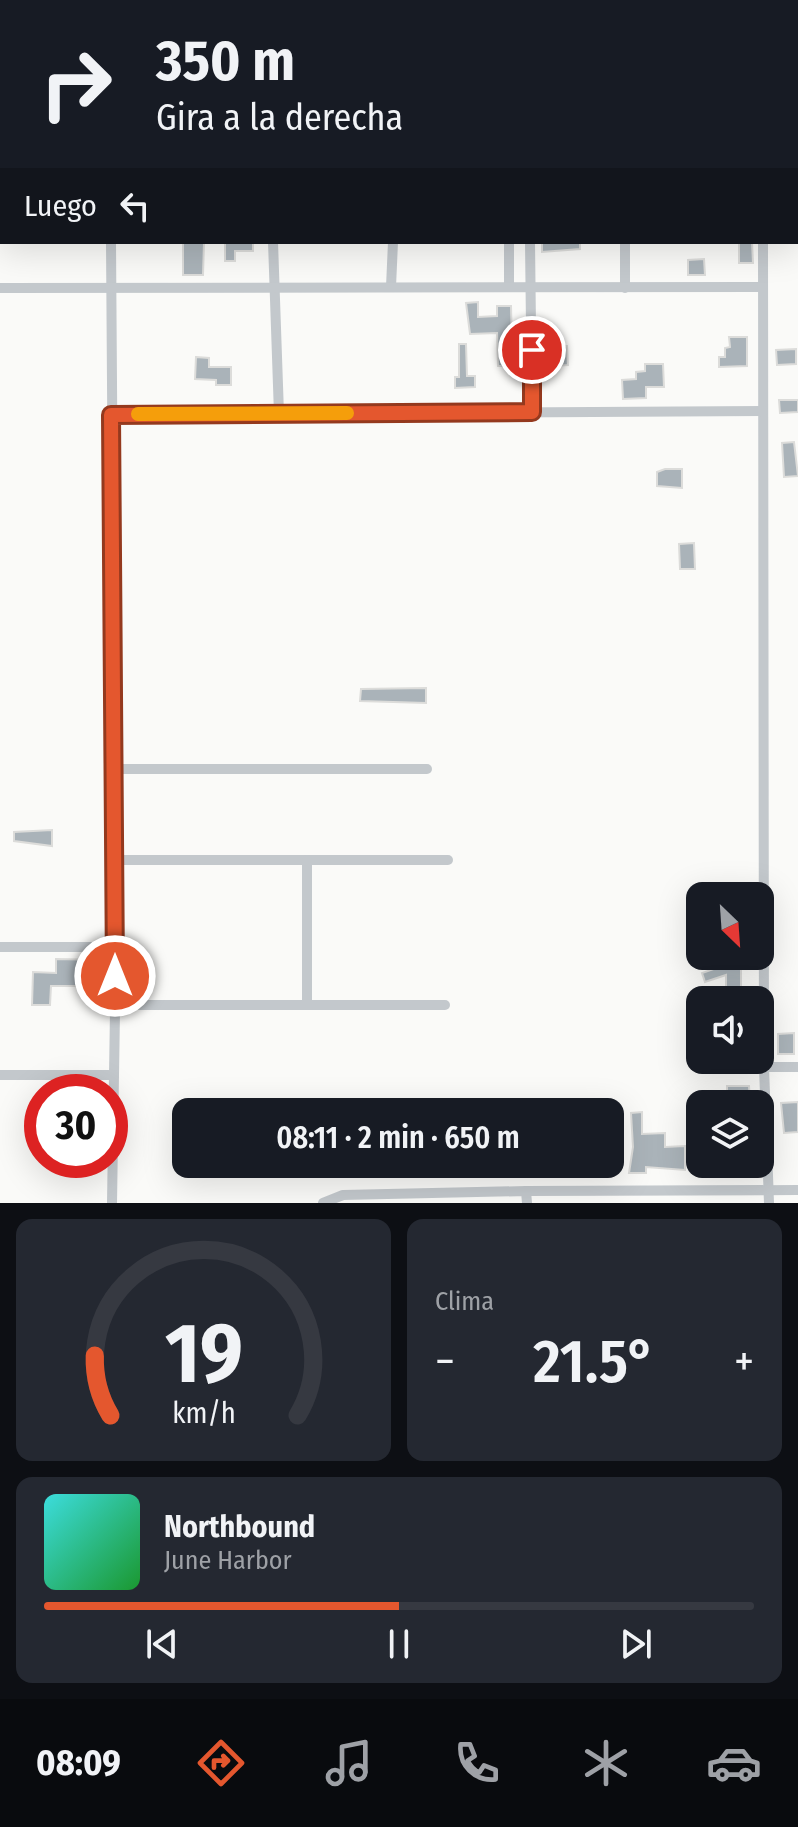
<!DOCTYPE html>
<html lang="es">
<meta charset="utf-8">
<style>
:root{--surface:#171b24;--page:#242831;--text:#f1f3f6;--muted:#9ea1a6;--line:#363941;--accent:#e4572e}
body{margin:0;font-family:"Fira Sans Condensed",sans-serif;background:var(--page);color:var(--text);height:100vh;display:flex;flex-direction:column;font-size:30px;white-space:nowrap}
*{box-sizing:border-box;margin:0}
p{font-size:26px;color:var(--muted)}
.icon{flex:none;width:44px;height:44px;fill:none;stroke:currentColor;stroke-width:2;stroke-linecap:round;stroke-linejoin:round}
.map{position:relative;height:1203px;overflow:hidden}
.sheet{display:flex;flex-direction:column;gap:16px;padding:16px;background:#0d0f14;flex:1}
.sheet>*{flex:none}
.hud{position:absolute;left:0px;top:0px;width:798px;height:244px;box-shadow:0 8px 32px #0002;background:#171b24;color:var(--text);overflow:hidden}
.needle{width:52px;rotate:155deg}
.tools{position:absolute;left:686px;top:882px;display:grid;gap:16px}
.tools a{display:grid;place-items:center;width:88px;height:88px;border-radius:16px;background:var(--surface);box-shadow:0 8px 32px #0002;font-size:40px}
.speed{position:absolute;left:24px;top:1074px;display:flex;gap:16px;font-size:40px;font-weight:700;text-align:center}
.speed>*{display:grid;place-content:center;width:104px;height:104px;border-radius:50%;background:var(--surface);box-shadow:0 8px 32px #0002;line-height:1}
.speed .limit{border:12px solid #d22;background:#fff;color:#111}
.pin{position:absolute;display:grid;place-items:center;width:68px;height:68px;color:#fff;margin:-34px;border:4px solid #fff;border-radius:50%;box-shadow:0 2px 8px #0007}
.me{position:absolute;width:88px;margin:-44px;rotate:0deg;stroke-linejoin:round;filter:drop-shadow(0 0 6px #0008)}
.turn{display:flex;align-items:center;gap:28px;height:168px;padding:0 24px;font-size:36px}
.turn .icon{width:104px;height:104px;stroke-width:2.5}
.turn b{display:block;font-size:56px;line-height:68px}
.then{display:flex;align-items:center;height:76px;padding:0 24px;background:#0003;gap:16px;font-size:30px}
.big{font-size:60px;font-weight:600;line-height:1.1}
.sheet .tile{flex:1;display:flex;flex-direction:column;justify-content:center;gap:12px;min-width:0;padding:0 28px;border-radius:16px;background:var(--page)}
.sheet .dial{align-items:center;gap:0}
.dial svg{height:208px;overflow:visible;fill:none;stroke:var(--line);stroke-width:7;stroke-linecap:round;text-anchor:middle}
.dial text{fill:var(--text);stroke:none}
.song{display:flex;align-items:center;gap:24px}
.cover{width:96px;height:96px;border-radius:12px;background:linear-gradient(135deg,hsl(180 70% 55%),hsl(130 70% 35%))}
.played{height:8px;border-radius:4px;background:linear-gradient(90deg,var(--accent) 50%,var(--line) 50%)}
.keys{display:flex;justify-content:space-around;direction:ltr}
.heat{display:flex;justify-content:space-between;align-items:center;font-size:44px;direction:ltr}
.sheet .tiles{flex:1;display:grid;gap:16px;grid-template-columns:1fr 1fr}
.tile:last-child{grid-column:span 2}
.trip{position:absolute;left:172px;top:1098px;width:452px;height:80px;border-radius:16px;background:var(--surface);box-shadow:0 8px 32px #0002;font-weight:600;line-height:80px;text-align:center}
.tabs{display:flex;height:128px;justify-content:space-around;align-items:center;background:#090b0e;color:var(--muted)}
.tabs .icon{width:56px;height:56px}
.tabs .current{color:var(--accent)}
.tabs b{font-size:36px;color:var(--text)}
.map>svg:first-child{display:block}
</style>
<div class="map">
<svg width="798" height="1203" viewBox="0 0 798 1203">
<rect width="100%" height="100%" fill="#fafaf8"/>
<g fill="#aab3b9" stroke="#dcdcda" stroke-width="2">
<polygon points="183,242 204,242 203,275 183,275"/>
<polygon points="241,242 253,242 253,251 235,251 235,261 225,261 225,243"/>
<polygon points="542,242 580,242 580,249 542,252"/>
<polygon points="739,242 752,242 753,263 739,263"/>
<polygon points="704,259 705,275 688,275 688,260"/>
<polygon points="478,302 478,317 497,316 497,306 511,306 512,343 516,343 516,354 507,354 507,366 498,366 497,333 470,334 466,303"/>
<polygon points="729,337 747,337 747,366 719,367 719,357 725,357 725,348 730,347"/>
<polygon points="459,344 466,344 467,376 475,376 475,387 455,388 455,377 459,377"/>
<polygon points="567,346 568,365 550,366 550,347"/>
<polygon points="796,349 796,364 777,365 776,350"/>
<polygon points="196,357 209,358 209,367 231,367 231,385 216,385 216,380 195,379"/>
<polygon points="645,364 663,364 664,387 646,387 646,398 623,399 622,380 636,379 636,372 645,371"/>
<polygon points="779,400 798,400 798,412 780,413"/>
<polygon points="794,442 798,476 784,477 782,443"/>
<polygon points="665,469 682,469 682,488 657,486 657,472"/>
<polygon points="694,543 695,569 680,569 679,544"/>
<polygon points="426,688 426,703 360,701 361,689"/>
<polygon points="52,830 52,846 14,841 14,832"/>
<polygon points="741,956 741,997 726,997 726,975 705,982 702,973 725,965 724,957"/>
<polygon points="56,959 103,960 103,979 78,978 78,986 51,986 50,1005 32,1005 33,972 56,973"/>
<polygon points="794,1033 794,1054 778,1054 778,1034"/>
<polygon points="727,1086 749,1086 750,1104 715,1104 715,1095 727,1095"/>
<polygon points="798,1102 798,1132 784,1133 781,1103"/>
<polygon points="642,1112 642,1134 665,1133 665,1147 685,1146 685,1170 646,1167 646,1173 629,1173 633,1147 631,1113"/>
<rect x="574" y="1164" width="39" height="8"/>
</g>
<g fill="none" stroke-linecap="round" stroke-linejoin="round">
<g stroke="#c3c8cc" stroke-width="10">
<polyline points="111,0 111,2"/>
<polyline points="623,0 623,2"/>
<polyline points="268,2 268,0"/>
<polyline points="400,2 400,0"/>
<polyline points="506,2 506,0"/>
<polyline points="764,2 764,0"/>
<polyline points="0,58 2,58"/>
<polyline points="111,242 116,947 112,1203"/>
<polyline points="273,242 279,414"/>
<polyline points="509,242 509,286"/>
<polyline points="530,242 532,412"/>
<polyline points="625,242 625,288"/>
<polyline points="763,242 764,1067 769,1203"/>
<polyline points="391,287 393,242"/>
<polyline points="0,288 763,287"/>
<polyline points="111,415 763,411"/>
<polyline points="114,769 427,769"/>
<polyline points="115,860 448,860"/>
<polyline points="307,860 307,1005"/>
<polyline points="0,947 116,947"/>
<polyline points="115,1005 445,1005"/>
<polyline points="764,1067 798,1067"/>
<polyline points="0,1075 114,1075"/>
<polyline points="526,1191 798,1190"/>
<polyline points="323,1203 343,1195 526,1191 527,1203"/>
</g>
</g>
<g fill="none" stroke-linecap="round" stroke-linejoin="round">
<defs>
<polyline id="route" points="115,976 111,415 532,412 532,350"/>
</defs>
<use href="#route" stroke="#94391e" stroke-width="20"/>
<use href="#route" stroke="#e4572e" stroke-width="14"/>
<polyline stroke="#f59e0b" stroke-width="14" points="138,414 347,413"/>
</g>
</svg>
<div class="tools">
<a><svg class="needle" viewBox="-14 -14 28 28"><path d="M0-13l5 13h-10z" fill="#e53935"/><path d="M0 13l5-13h-10z" fill="#9ea1a6"/></svg></a>
<a><svg class="icon" aria-label="sound" viewBox="0 0 24 24"><path d="M4 9h4l5-4v14l-5-4H4zM17 9q2 3 0 6"/></svg></a>
<a><svg class="icon" aria-label="layers" viewBox="0 0 24 24"><path d="M12 4l9 5-9 5-9-5zM3 14l9 5 9-5"/></svg></a>
</div>
<div class="speed"><div class="limit">30</div></div>
<div class="pin" style="left:532px;top:350px;background:#d93025"><svg class="icon" aria-label="arrive" viewBox="0 0 24 24"><path d="M6 21V4h12l-3 4 3 4H6"/></svg></div>
<svg class="me" style="left:115px;top:976px" viewBox="-20 -20 40 40"><circle r="17" fill="#e4572e" stroke="#fff" stroke-width="3"/><path d="M0-11L8 9 0 5-8 9z" fill="#fff"/></svg>
<div class="trip">08:11 · 2 min · 650 m</div>
<div class="hud">
<div class="turn"><svg class="icon" aria-label="right" viewBox="0 0 24 24"><path d="M7 20v-9h11M14 6l5 5-5 5"/></svg><div><b>350 m</b>Gira a la derecha</div></div>
<div class="then">Luego<svg class="icon" aria-label="left" viewBox="0 0 24 24"><path d="M17 20v-9H6M10 6l-5 5 5 5"/></svg></div>
</div>
</div>
<section class="sheet">
<div class="tiles">
<div class="tile dial"><svg viewBox="0 0 100 80">
<path d="M14 69A42 42 0 1 1 86 69"/>
<path d="M14 69A42 42 0 0 1 8 46" stroke="#e4572e"/>
<text x="50" y="56" font-size="32" font-weight="700">19</text>
<text x="50" y="72" font-size="11">km/h</text>
</svg></div>
<div class="tile"><p>Clima</p>
<div class="heat"><a>−</a><b class="big">21.5°</b><a>+</a></div>
</div>
<div class="tile">
<div class="song"><i class="cover"></i><div><b>Northbound</b><p>June Harbor</p></div></div>
<div class="played"></div>
<div class="keys"><svg class="icon" aria-label="previous" viewBox="0 0 24 24"><path d="M18 5L8 12l10 7zM5 5v14"/></svg><svg class="icon" aria-label="pause" viewBox="0 0 24 24"><path d="M8 5v14M16 5v14"/></svg><svg class="icon" aria-label="next" viewBox="0 0 24 24"><path d="M6 5l10 7-10 7zM19 5v14"/></svg></div>
</div>
</div>
</section>
<nav class="tabs">
<b>08:09</b>
<svg class="icon current" aria-label="directions" viewBox="0 0 24 24"><path d="M12 3l9 9-9 9-9-9zM9 14v-3h6M13 9l2 2-2 2"/></svg>
<svg class="icon" aria-label="music" viewBox="0 0 24 24"><path d="M9 18V5l10-2v13"/><circle cx="6" cy="18" r="3"/><circle cx="16" cy="16" r="3"/></svg>
<svg class="icon" aria-label="phone" viewBox="0 0 24 24"><path d="M5 4h4l2 5-3 2q2 4 5 5l2-3 5 2v4C11 20 4 13 5 4z"/></svg>
<svg class="icon" aria-label="climate" viewBox="0 0 24 24"><path d="M12 3v18M4 7l16 10M4 17L20 7"/></svg>
<svg class="icon" aria-label="car" viewBox="0 0 24 24"><path d="M5 17H2v-5l4-1 3-4h7l3 4 3 1v5h-3M9 17h6M6 11h13"/><circle cx="7" cy="17" r="2"/><circle cx="17" cy="17" r="2"/></svg>
</nav>
